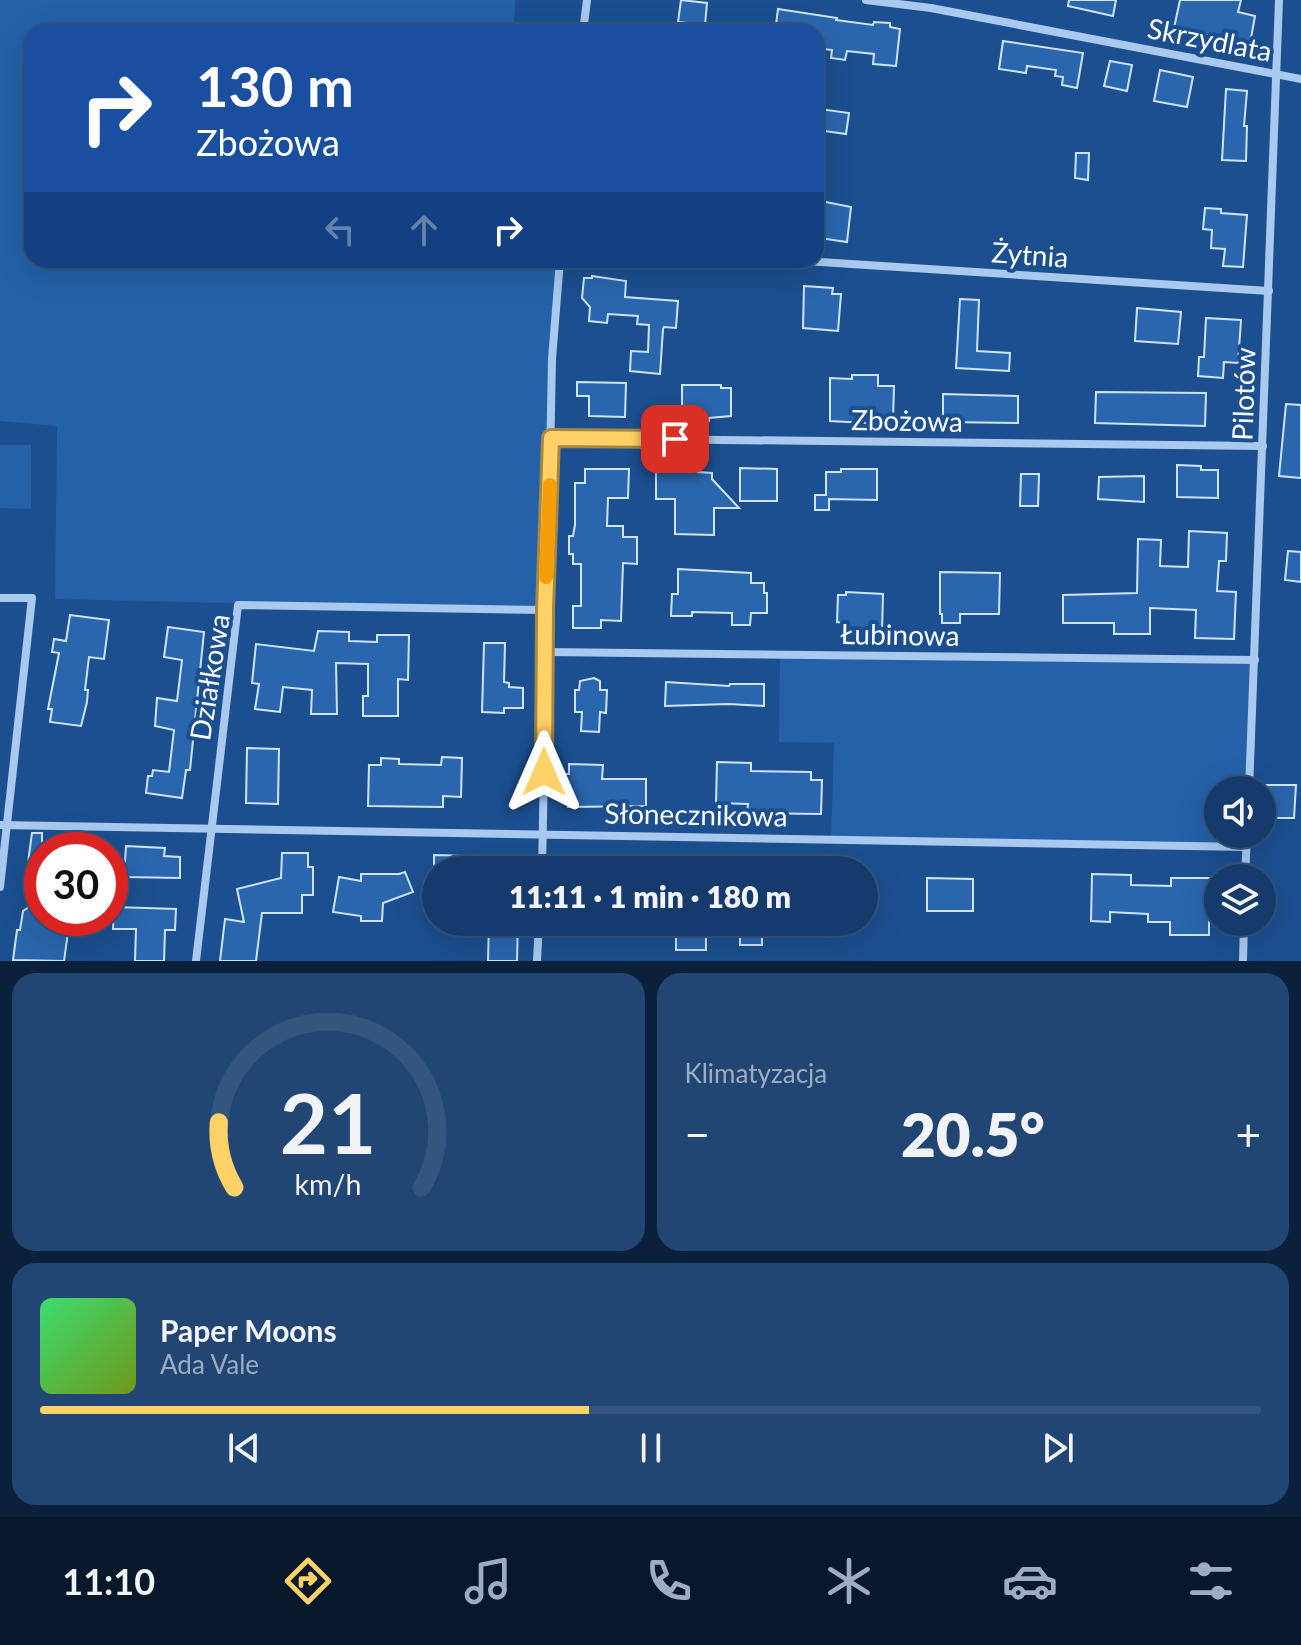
<!DOCTYPE html>
<html lang="pl">
<meta charset="utf-8">
<style>
:root{--surface:#143b6b;--page:#214673;--text:#f1f3f6;--muted:#9dadc1;--line:#33557e;--accent:#ffd166}
body{margin:0;font-family:Lato,sans-serif;background:var(--page);color:var(--text);height:100vh;display:flex;flex-direction:column;font-size:30px;white-space:nowrap}
*{box-sizing:border-box;margin:0}
p{font-size:26px;color:var(--muted)}
.icon{flex:none;width:44px;height:44px;fill:none;stroke:currentColor;stroke-width:2;stroke-linecap:round;stroke-linejoin:round}
.map{position:relative;height:961px;overflow:hidden}
.panel{display:flex;flex-direction:column;gap:12px;padding:12px;background:#0b203b;flex:1}
.panel>*{flex:none}
.hud{position:absolute;left:24px;top:24px;width:800px;height:244px;border-radius:24px;box-shadow:0 8px 32px #0002,0 0 0 2px var(--line);background:#1a4fa0;color:#fff;overflow:hidden}
.controls{position:absolute;left:1204px;top:776px;display:grid;gap:16px}
.controls a{display:grid;place-items:center;width:72px;height:72px;border-radius:50%;background:var(--surface);box-shadow:0 8px 32px #0002,0 0 0 2px var(--line);font-size:40px}
.speed{position:absolute;left:24px;top:832px;display:flex;gap:16px;font-size:40px;font-weight:700;text-align:center}
.speed>*{display:grid;place-content:center;width:104px;height:104px;border-radius:50%;background:var(--surface);box-shadow:0 8px 32px #0002,0 0 0 2px var(--line);line-height:1}
.speed .limit{border:12px solid #d22;background:#fff;color:#111}
.pin{position:absolute;display:grid;place-items:center;width:68px;height:68px;color:#fff;margin:-34px;border-radius:16px;box-shadow:0 4px 12px #0006}
.me{position:absolute;width:88px;margin:-44px;rotate:0deg;stroke-linejoin:round;filter:drop-shadow(0 0 6px #0008)}
.turn{display:flex;align-items:center;gap:28px;height:168px;padding:0 40px;font-size:36px}
.turn .icon{width:104px;height:104px;stroke-width:2.5}
.turn b{display:block;font-size:56px;line-height:68px}
.lanes{display:flex;align-items:center;height:76px;padding:0 40px;background:#0003;justify-content:center;gap:40px;direction:ltr}
.lanes .off{opacity:.35}
.big{font-size:60px;font-weight:800;line-height:1.1}
.panel .card{flex:1;display:flex;flex-direction:column;justify-content:center;gap:12px;min-width:0;padding:0 28px;border-radius:24px;background:var(--page)}
.panel .dial{align-items:center;gap:0}
.dial svg{height:208px;overflow:visible;fill:none;stroke:var(--line);stroke-width:7;stroke-linecap:round;text-anchor:middle}
.dial text{fill:var(--text);stroke:none}
.song{display:flex;align-items:center;gap:24px}
.cover{width:96px;height:96px;border-radius:12px;background:linear-gradient(135deg,hsl(140 70% 55%),hsl(80 70% 35%))}
.played{height:8px;border-radius:4px;background:linear-gradient(90deg,var(--accent) 45%,var(--line) 45%)}
.keys{display:flex;justify-content:space-around;direction:ltr}
.heat{display:flex;justify-content:space-between;align-items:center;font-size:44px;direction:ltr}
.panel .tiles{flex:1;display:grid;gap:12px;grid-template-columns:1fr 1fr}
.card:last-child{grid-column:span 2}
.trip{position:absolute;left:422px;top:856px;width:456px;height:80px;border-radius:40px;background:var(--surface);box-shadow:0 8px 32px #0002,0 0 0 2px var(--line);font-weight:800;line-height:80px;text-align:center}
.dock{display:flex;height:128px;justify-content:space-around;align-items:center;background:#08182b;color:var(--muted)}
.dock .icon{width:56px;height:56px}
.dock .on{color:var(--accent)}
.dock b{font-size:36px;color:var(--text)}
.map>svg:first-child{display:block}
</style>
<div class="map">
<svg width="1301" height="961" viewBox="0 0 1301 961">
<rect width="100%" height="100%" fill="#1b4f8f"/>
<g fill="#2461a8">
<polygon points="0,0 515,0 514,32 32,32 32,260 560,260 545,610 55,599 57,426 0,421"/>
<polygon points="0,445 31,445 31,509 0,508"/>
<polygon points="780,655 1255,660 1249,790 1218,790 1218,834 1247,834 1246,847 831,839 834,743 779,742"/>
</g>
<g fill="#2a66ad" stroke="#cfe3fa" stroke-width="2">
<polygon points="681,0 707,3 705,25 678,22"/>
<polygon points="1069,0 1116,0 1113,16 1068,6"/>
<polygon points="1180,0 1241,0 1238,12 1255,16 1250,44 1174,28"/>
<polygon points="778,9 837,18 836,20 873,25 874,22 890,23 890,27 900,29 896,66 873,64 874,54 847,51 845,60 831,58 832,50 816,48 819,32 775,32"/>
<polygon points="1003,41 1083,53 1077,88 1062,85 1063,77 1055,76 1056,70 1027,66 1026,73 999,69"/>
<polygon points="1110,61 1132,65 1127,91 1104,86"/>
<polygon points="1160,70 1193,77 1187,107 1154,101"/>
<polygon points="1226,89 1247,91 1244,126 1247,126 1246,161 1222,160"/>
<polygon points="820,109 849,113 846,134 817,130"/>
<polygon points="1076,153 1089,153 1088,180 1075,178"/>
<polygon points="816,200 851,207 847,242 819,238 819,232 816,232"/>
<polygon points="1205,208 1221,209 1221,213 1247,215 1243,267 1223,266 1225,249 1211,248 1212,230 1203,229"/>
<polygon points="592,276 626,281 625,297 678,301 676,328 664,327 663,329 660,374 630,371 631,351 648,352 649,325 637,324 638,316 608,314 607,323 589,321 590,307 582,298 584,278 592,278"/>
<polygon points="804,286 833,288 832,294 841,294 838,331 803,328"/>
<polygon points="960,299 979,300 977,351 1010,353 1009,371 956,368"/>
<polygon points="1137,308 1181,312 1178,344 1135,341"/>
<polygon points="1206,318 1241,320 1238,363 1224,362 1223,378 1198,376 1199,357 1204,357"/>
<polygon points="852,375 878,375 878,386 894,386 893,419 884,419 884,424 830,421 830,378 852,379"/>
<polygon points="577,382 626,383 625,417 589,416 589,396 577,396"/>
<polygon points="682,385 721,385 721,388 731,388 731,416 709,418 709,421 682,418"/>
<polygon points="1096,392 1206,393 1205,426 1095,423"/>
<polygon points="943,394 1018,396 1018,423 943,422"/>
<polygon points="1286,404 1301,405 1301,478 1279,476"/>
<polygon points="1177,465 1201,466 1201,470 1218,470 1218,498 1177,497"/>
<polygon points="678,467 698,467 698,472 712,473 712,479 739,508 714,508 714,535 675,534 675,499 656,499 656,472 678,472"/>
<polygon points="740,468 777,469 777,501 740,501"/>
<polygon points="585,469 629,469 628,498 608,498 607,526 623,526 623,537 637,537 637,564 623,563 621,621 601,620 601,628 573,628 573,606 581,606 581,564 573,564 573,554 569,554 569,536 573,536 575,525 575,483 585,483"/>
<polygon points="841,469 877,469 877,500 829,499 829,510 815,510 815,495 826,495 826,472 841,472"/>
<polygon points="1021,474 1039,474 1038,506 1020,506"/>
<polygon points="1144,476 1144,502 1098,499 1099,477"/>
<polygon points="1189,531 1227,533 1226,561 1219,561 1217,591 1236,592 1234,639 1195,638 1196,610 1150,608 1150,634 1114,634 1114,623 1063,623 1063,595 1137,593 1138,539 1161,540 1160,566 1188,567"/>
<polygon points="1288,551 1301,552 1301,582 1285,580"/>
<polygon points="678,569 751,573 751,583 764,583 764,593 767,593 767,613 751,613 750,625 732,625 732,613 692,612 692,616 671,616 672,594 678,594"/>
<polygon points="940,572 1000,573 999,614 960,614 960,623 942,623 942,614 940,614"/>
<polygon points="846,592 883,594 882,633 845,632 845,623 837,622 838,595 846,595"/>
<polygon points="70,615 109,620 104,659 89,657 85,690 88,690 87,702 81,726 50,722 52,709 48,709 59,653 52,652 54,639 66,641"/>
<polygon points="168,627 204,632 190,770 186,770 182,798 146,793 148,776 152,776 153,770 169,772 174,730 155,726 157,698 177,701 182,660 164,657"/>
<polygon points="318,631 349,632 349,641 377,642 377,635 409,635 408,680 398,679 398,716 363,716 363,696 368,696 368,664 336,663 337,714 311,714 312,690 283,687 280,712 255,709 259,684 252,683 256,644 314,651"/>
<polygon points="484,643 505,643 504,682 509,683 509,687 523,688 523,708 504,708 504,713 482,712"/>
<polygon points="594,678 600,681 600,690 607,690 606,713 600,712 599,732 581,731 582,712 575,712 575,690 579,690 580,681"/>
<polygon points="666,682 729,686 730,684 764,684 764,706 729,704 665,706"/>
<polygon points="247,748 279,749 278,804 246,803"/>
<polygon points="442,757 462,758 461,797 443,796 443,807 368,806 369,765 381,765 381,758 399,759 399,764 441,765"/>
<polygon points="717,762 751,763 751,771 811,772 811,780 822,780 821,814 747,813 748,804 716,803"/>
<polygon points="569,764 603,765 602,779 646,779 646,806 568,807 568,801 562,793 563,774 569,774"/>
<polygon points="1264,785 1296,785 1294,818 1268,818 1268,808 1264,808"/>
<polygon points="32,833 42,833 42,872 27,870"/>
<polygon points="126,846 165,848 164,856 180,857 180,878 124,877"/>
<polygon points="282,853 308,853 308,867 313,867 313,895 302,895 302,913 262,913 256,961 220,961 225,919 244,922 237,889 281,878"/>
<polygon points="434,855 471,856 471,870 434,870"/>
<polygon points="405,872 413,892 383,903 382,921 361,921 361,916 333,912 339,877 361,881 361,874 399,874"/>
<polygon points="1092,874 1131,875 1131,885 1171,886 1171,878 1218,878 1218,919 1209,919 1209,935 1170,935 1170,922 1148,922 1148,914 1110,912 1110,922 1091,921"/>
<polygon points="927,878 973,879 973,911 927,911"/>
<polygon points="29,907 42,908 42,918 70,918 64,961 13,960 17,930 20,930 23,911"/>
<polygon points="114,907 176,909 175,930 165,930 164,961 135,961 136,929 113,929"/>
<polygon points="489,922 518,922 517,961 488,961"/>
<rect x="676" y="922" width="30" height="28"/>
<rect x="740" y="922" width="22" height="23"/>
</g>
<g fill="none" stroke-linecap="round" stroke-linejoin="round">
<g stroke="#a9c9ee" stroke-width="8">
<polyline points="866,0 931,8 1301,79"/>
<polyline points="583,32 587,0"/>
<polyline points="789,260 1269,291"/>
<polyline points="551,438 1263,446"/>
<polyline points="0,598 32,598 0,887"/>
<polyline points="545,652 1255,660"/>
<polyline points="1249,790 1279,0"/>
<polyline points="0,825 1246,847"/>
<polyline points="542,870 552,359 560,260"/>
<polyline points="1245,878 1247,834"/>
<polyline points="196,961 238,605 545,610"/>
<polyline points="537,961 539,922"/>
<polyline points="1243,961 1244,922"/>
</g>
</g>
<g fill="none" stroke-linecap="round" stroke-linejoin="round">
<defs>
<polyline id="route" points="544,772 545,610 551,438 675,439"/>
</defs>
<use href="#route" stroke="#a68842" stroke-width="20"/>
<use href="#route" stroke="#ffd166" stroke-width="14"/>
<polyline stroke="#f59e0b" stroke-width="14" points="546,577 550,485"/>
</g>
<g text-anchor="middle" dominant-baseline="central" stroke-width="8" stroke-linejoin="round" paint-order="stroke">
<g font-size="28" fill="#fff" stroke="#1b4f8f">
<text transform="translate(1210 39) rotate(11)">Skrzydlata</text>
<text transform="translate(1030 254) rotate(4)">Żytnia</text>
<text transform="translate(1243 394) rotate(-88)">Pilotów</text>
<text transform="translate(907 420) rotate(1)">Zbożowa</text>
<text transform="translate(900 634) rotate(1)">Łubinowa</text>
<text transform="translate(209 677) rotate(-81)">Działkowa</text>
<text transform="translate(696 814) rotate(1)">Słonecznikowa</text>
</g>
</g>
</svg>
<div class="controls">
<a><svg class="icon" aria-label="sound" viewBox="0 0 24 24"><path d="M4 9h4l5-4v14l-5-4H4zM17 9q2 3 0 6"/></svg></a>
<a><svg class="icon" aria-label="layers" viewBox="0 0 24 24"><path d="M12 4l9 5-9 5-9-5zM3 14l9 5 9-5"/></svg></a>
</div>
<div class="speed"><div class="limit">30</div></div>
<div class="pin" style="left:675px;top:439px;background:#d93025"><svg class="icon" aria-label="arrive" viewBox="0 0 24 24"><path d="M6 21V4h12l-3 4 3 4H6"/></svg></div>
<svg class="me" style="left:544px;top:772px" viewBox="-20 -20 40 40"><path d="M0-17L14 15 0 8-14 15z" fill="#ffd166" stroke="#fff" stroke-width="4"/></svg>
<div class="trip">11:11 · 1 min · 180 m</div>
<div class="hud">
<div class="turn"><svg class="icon" aria-label="right" viewBox="0 0 24 24"><path d="M7 20v-9h11M14 6l5 5-5 5"/></svg><div><b>130 m</b>Zbożowa</div></div>
<div class="lanes"><svg class="icon off" aria-label="left" viewBox="0 0 24 24"><path d="M17 20v-9H6M10 6l-5 5 5 5"/></svg><svg class="icon off" aria-label="ahead" viewBox="0 0 24 24"><path d="M12 20V5M6 11l6-6 6 6"/></svg><svg class="icon" aria-label="right" viewBox="0 0 24 24"><path d="M7 20v-9h11M14 6l5 5-5 5"/></svg></div>
</div>
</div>
<section class="panel">
<div class="tiles">
<div class="card dial"><svg viewBox="0 0 100 80">
<path d="M14 69A42 42 0 1 1 86 69"/>
<path d="M14 69A42 42 0 0 1 8 44" stroke="#ffd166"/>
<text x="50" y="56" font-size="32" font-weight="700">21</text>
<text x="50" y="72" font-size="11">km/h</text>
</svg></div>
<div class="card"><p>Klimatyzacja</p>
<div class="heat"><a>−</a><b class="big">20.5°</b><a>+</a></div>
</div>
<div class="card">
<div class="song"><i class="cover"></i><div><b>Paper Moons</b><p>Ada Vale</p></div></div>
<div class="played"></div>
<div class="keys"><svg class="icon" aria-label="previous" viewBox="0 0 24 24"><path d="M18 5L8 12l10 7zM5 5v14"/></svg><svg class="icon" aria-label="pause" viewBox="0 0 24 24"><path d="M8 5v14M16 5v14"/></svg><svg class="icon" aria-label="next" viewBox="0 0 24 24"><path d="M6 5l10 7-10 7zM19 5v14"/></svg></div>
</div>
</div>
</section>
<nav class="dock">
<b>11:10</b>
<svg class="icon on" aria-label="directions" viewBox="0 0 24 24"><path d="M12 3l9 9-9 9-9-9zM9 14v-3h6M13 9l2 2-2 2"/></svg>
<svg class="icon" aria-label="music" viewBox="0 0 24 24"><path d="M9 18V5l10-2v13"/><circle cx="6" cy="18" r="3"/><circle cx="16" cy="16" r="3"/></svg>
<svg class="icon" aria-label="phone" viewBox="0 0 24 24"><path d="M5 4h4l2 5-3 2q2 4 5 5l2-3 5 2v4C11 20 4 13 5 4z"/></svg>
<svg class="icon" aria-label="climate" viewBox="0 0 24 24"><path d="M12 3v18M4 7l16 10M4 17L20 7"/></svg>
<svg class="icon" aria-label="car" viewBox="0 0 24 24"><path d="M5 17H2v-5l4-1 3-4h7l3 4 3 1v5h-3M9 17h6M6 11h13"/><circle cx="7" cy="17" r="2"/><circle cx="17" cy="17" r="2"/></svg>
<svg class="icon" aria-label="filters" viewBox="0 0 24 24"><path d="M4 7h16M4 17h16"/><circle cx="9" cy="7" r="2"/><circle cx="15" cy="17" r="2"/></svg>
</nav>
